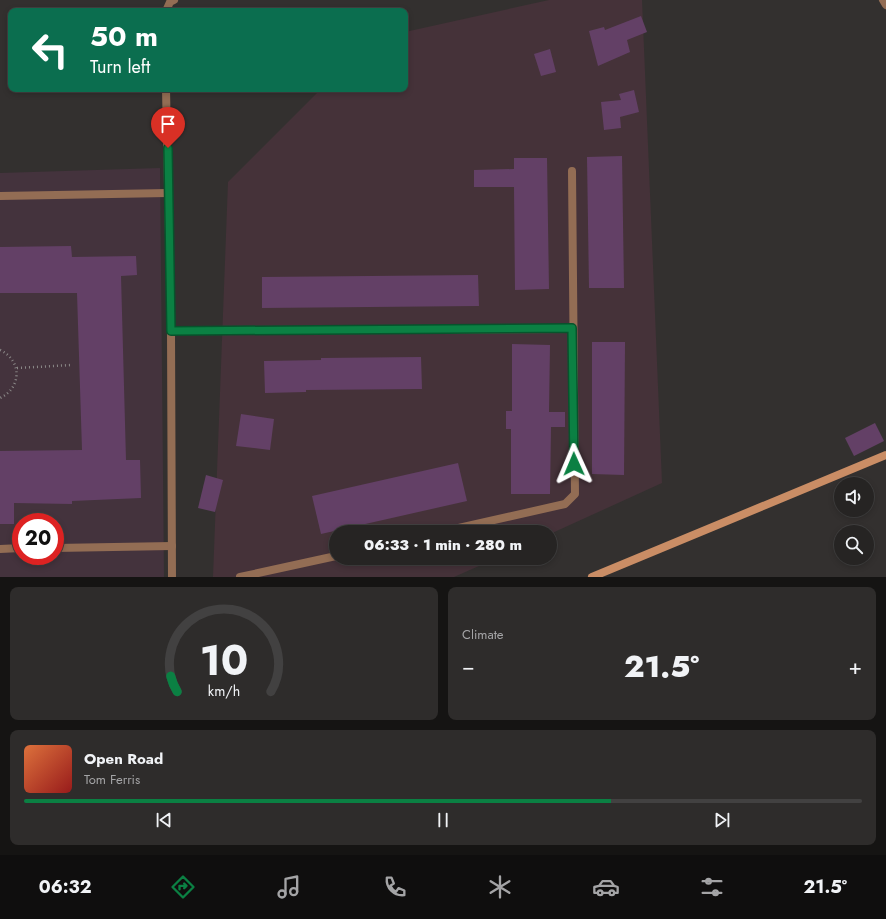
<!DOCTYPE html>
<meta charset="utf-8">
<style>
:root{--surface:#262423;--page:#2e2c2b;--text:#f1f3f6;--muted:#a4a4a6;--line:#424141;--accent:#0b8043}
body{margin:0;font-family:Jost,sans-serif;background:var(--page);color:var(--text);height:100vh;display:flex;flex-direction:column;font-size:15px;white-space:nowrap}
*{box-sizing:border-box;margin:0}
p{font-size:13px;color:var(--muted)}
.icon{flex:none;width:22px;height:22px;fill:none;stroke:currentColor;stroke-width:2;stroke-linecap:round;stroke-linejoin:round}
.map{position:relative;height:577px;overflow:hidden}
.panel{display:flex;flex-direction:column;gap:10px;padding:10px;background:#151413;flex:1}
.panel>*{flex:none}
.hud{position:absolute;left:8px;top:8px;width:400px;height:84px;border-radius:8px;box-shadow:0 2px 6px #0003,0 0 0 1px var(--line);background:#0b6e4f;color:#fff;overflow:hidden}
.buttons{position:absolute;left:834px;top:477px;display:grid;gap:8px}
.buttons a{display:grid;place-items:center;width:40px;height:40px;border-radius:50%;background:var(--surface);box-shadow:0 2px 6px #0003,0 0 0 1px var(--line);font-size:20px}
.speed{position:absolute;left:12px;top:513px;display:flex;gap:8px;font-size:20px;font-weight:700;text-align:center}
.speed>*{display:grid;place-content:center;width:52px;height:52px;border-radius:50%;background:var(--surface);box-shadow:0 2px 6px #0003,0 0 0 1px var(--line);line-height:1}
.speed .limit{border:6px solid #d22;background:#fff;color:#111}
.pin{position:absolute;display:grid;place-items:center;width:34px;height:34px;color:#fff;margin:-41px -17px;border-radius:50% 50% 50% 0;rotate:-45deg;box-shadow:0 0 4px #0007}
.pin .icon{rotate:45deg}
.me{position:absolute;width:44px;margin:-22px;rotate:359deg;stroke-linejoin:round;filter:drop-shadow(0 0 3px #0008)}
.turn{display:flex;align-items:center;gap:14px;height:84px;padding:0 16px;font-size:18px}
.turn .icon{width:52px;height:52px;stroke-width:2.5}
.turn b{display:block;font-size:28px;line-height:34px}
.big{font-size:30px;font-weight:800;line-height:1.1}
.panel .widget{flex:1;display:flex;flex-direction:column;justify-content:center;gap:6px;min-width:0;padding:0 14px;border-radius:8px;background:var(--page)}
.panel .dial{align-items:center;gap:0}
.dial svg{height:104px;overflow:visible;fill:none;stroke:var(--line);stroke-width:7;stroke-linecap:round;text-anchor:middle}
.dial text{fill:var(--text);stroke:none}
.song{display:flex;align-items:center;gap:12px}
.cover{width:48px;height:48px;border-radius:6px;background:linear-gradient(135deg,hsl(20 70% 55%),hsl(0 70% 35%))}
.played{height:4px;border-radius:2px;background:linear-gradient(90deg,var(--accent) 70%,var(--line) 70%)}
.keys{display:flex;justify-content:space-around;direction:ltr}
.heat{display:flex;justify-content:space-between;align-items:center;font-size:22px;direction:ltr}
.panel .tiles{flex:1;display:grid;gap:10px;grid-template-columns:1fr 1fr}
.widget:last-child{grid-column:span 2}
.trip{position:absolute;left:329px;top:525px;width:228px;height:40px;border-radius:20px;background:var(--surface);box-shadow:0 2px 6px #0003,0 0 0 1px var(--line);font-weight:800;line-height:40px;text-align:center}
.menu{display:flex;height:64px;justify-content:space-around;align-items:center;background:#0f0e0e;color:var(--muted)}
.menu .icon{width:28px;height:28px}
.menu .on{color:var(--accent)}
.menu b{font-size:18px;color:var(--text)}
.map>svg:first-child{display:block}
</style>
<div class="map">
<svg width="886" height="577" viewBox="0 0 886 577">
<rect width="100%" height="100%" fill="#33302f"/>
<polygon fill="#453239" points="549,0 642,0 662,483 550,534 550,532 336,532 336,558 497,558 454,577 213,577 228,182 321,89 405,89 405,32"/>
<path fill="#44333d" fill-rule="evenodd" d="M160 168 164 577H0V173ZM21 522H55V556H21Z"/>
<g fill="#634066">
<polygon points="641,16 647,32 627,40 630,52 598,66 589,31 604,27 605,30"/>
<polygon points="550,49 556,72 541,76 534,54"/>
<polygon points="634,90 639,112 620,117 621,128 604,130 601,102 621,100 619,94"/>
<polygon points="622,156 624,288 589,288 587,157"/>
<polygon points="514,158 547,158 549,289 515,290 514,187 474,187 474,170 514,169"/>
<polygon points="71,246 72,257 136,256 137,275 121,276 126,460 140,460 141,498 72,501 72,504 14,503 14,524 0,524 0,451 82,450 77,293 0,293 0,247"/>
<polygon points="478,275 479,306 262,308 262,277"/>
<polygon points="592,342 625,342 624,475 592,474"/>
<polygon points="512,344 550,345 549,412 565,412 565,427 551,427 550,494 511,494 511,429 506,429 506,411 512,411"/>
<polygon points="421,357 422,389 306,390 306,392 265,393 264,361 321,360 321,358"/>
<polygon points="241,414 274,419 270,450 236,446"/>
<polygon points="875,423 884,441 854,456 845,438"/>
<polygon points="458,463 467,501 321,534 312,496"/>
<polygon points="206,475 223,480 215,512 198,508"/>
</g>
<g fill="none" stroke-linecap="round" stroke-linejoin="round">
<g stroke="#8b8988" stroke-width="2.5" stroke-dasharray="1 3" stroke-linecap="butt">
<path d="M0 350C22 360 22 388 0 398"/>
<polyline points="17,368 72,365"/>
</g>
<g stroke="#936d54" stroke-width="8">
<polyline points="0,196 168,193"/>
<polyline points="171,331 572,329"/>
<polyline points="441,532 565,504 575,494 572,171"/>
<polyline points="55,548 172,546"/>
<polyline points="0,549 21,548"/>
<polyline points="240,577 336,556"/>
</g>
<g stroke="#936d54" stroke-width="8">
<polyline points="883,0 886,5"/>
<polyline points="166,11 170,2 174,0"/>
<polyline points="166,89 171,331 172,577"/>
</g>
<polyline stroke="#ca8d65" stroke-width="8" points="592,577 886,455"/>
</g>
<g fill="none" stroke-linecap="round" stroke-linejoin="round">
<defs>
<polyline id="route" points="168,148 171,331 572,328 574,464"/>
</defs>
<use href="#route" stroke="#07532c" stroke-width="10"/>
<use href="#route" stroke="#0b8043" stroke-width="7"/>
</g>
</svg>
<div class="buttons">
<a><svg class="icon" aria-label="sound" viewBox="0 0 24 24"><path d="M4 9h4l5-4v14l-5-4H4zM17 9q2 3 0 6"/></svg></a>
<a><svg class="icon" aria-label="search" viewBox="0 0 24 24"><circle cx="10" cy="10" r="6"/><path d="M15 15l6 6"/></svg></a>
</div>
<div class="speed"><div class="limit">20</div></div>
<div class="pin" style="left:168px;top:148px;background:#d93025"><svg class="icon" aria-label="arrive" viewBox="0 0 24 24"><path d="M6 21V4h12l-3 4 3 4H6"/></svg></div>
<svg class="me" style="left:574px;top:464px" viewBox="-20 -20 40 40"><path d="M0-17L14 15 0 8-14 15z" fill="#0b8043" stroke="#fff" stroke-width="4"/></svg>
<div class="trip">06:33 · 1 min · 280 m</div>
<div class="hud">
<div class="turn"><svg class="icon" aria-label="left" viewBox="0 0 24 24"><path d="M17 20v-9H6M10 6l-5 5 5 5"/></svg><div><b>50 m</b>Turn left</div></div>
</div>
</div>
<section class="panel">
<div class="tiles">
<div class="widget dial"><svg viewBox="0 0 100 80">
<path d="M14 69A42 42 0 1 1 86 69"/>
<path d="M14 69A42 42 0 0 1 9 57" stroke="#0b8043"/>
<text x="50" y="56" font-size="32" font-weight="700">10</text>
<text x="50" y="72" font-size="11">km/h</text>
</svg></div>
<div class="widget"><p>Climate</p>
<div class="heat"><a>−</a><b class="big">21.5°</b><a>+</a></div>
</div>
<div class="widget">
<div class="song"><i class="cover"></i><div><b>Open Road</b><p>Tom Ferris</p></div></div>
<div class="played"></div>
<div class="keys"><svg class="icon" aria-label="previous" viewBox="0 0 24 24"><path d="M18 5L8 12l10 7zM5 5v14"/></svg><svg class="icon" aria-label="pause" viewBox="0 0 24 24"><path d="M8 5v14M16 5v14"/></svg><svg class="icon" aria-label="next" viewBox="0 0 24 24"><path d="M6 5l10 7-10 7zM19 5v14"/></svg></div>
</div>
</div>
</section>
<nav class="menu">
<b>06:32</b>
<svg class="icon on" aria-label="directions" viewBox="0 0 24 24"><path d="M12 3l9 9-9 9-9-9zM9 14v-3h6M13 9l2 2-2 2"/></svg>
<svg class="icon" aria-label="music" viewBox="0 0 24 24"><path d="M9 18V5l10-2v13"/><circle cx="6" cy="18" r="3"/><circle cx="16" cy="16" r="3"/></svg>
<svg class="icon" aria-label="phone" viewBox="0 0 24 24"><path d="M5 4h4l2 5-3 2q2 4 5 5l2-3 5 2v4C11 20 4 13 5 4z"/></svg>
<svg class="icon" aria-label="climate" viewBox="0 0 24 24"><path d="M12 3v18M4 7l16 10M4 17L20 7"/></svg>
<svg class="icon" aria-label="car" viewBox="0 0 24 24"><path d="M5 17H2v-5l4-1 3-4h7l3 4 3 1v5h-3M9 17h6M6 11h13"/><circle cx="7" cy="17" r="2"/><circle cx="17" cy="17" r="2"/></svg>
<svg class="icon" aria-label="filters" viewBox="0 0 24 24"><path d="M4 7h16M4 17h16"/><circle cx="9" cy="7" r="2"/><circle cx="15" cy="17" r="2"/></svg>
<b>21.5°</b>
</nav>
